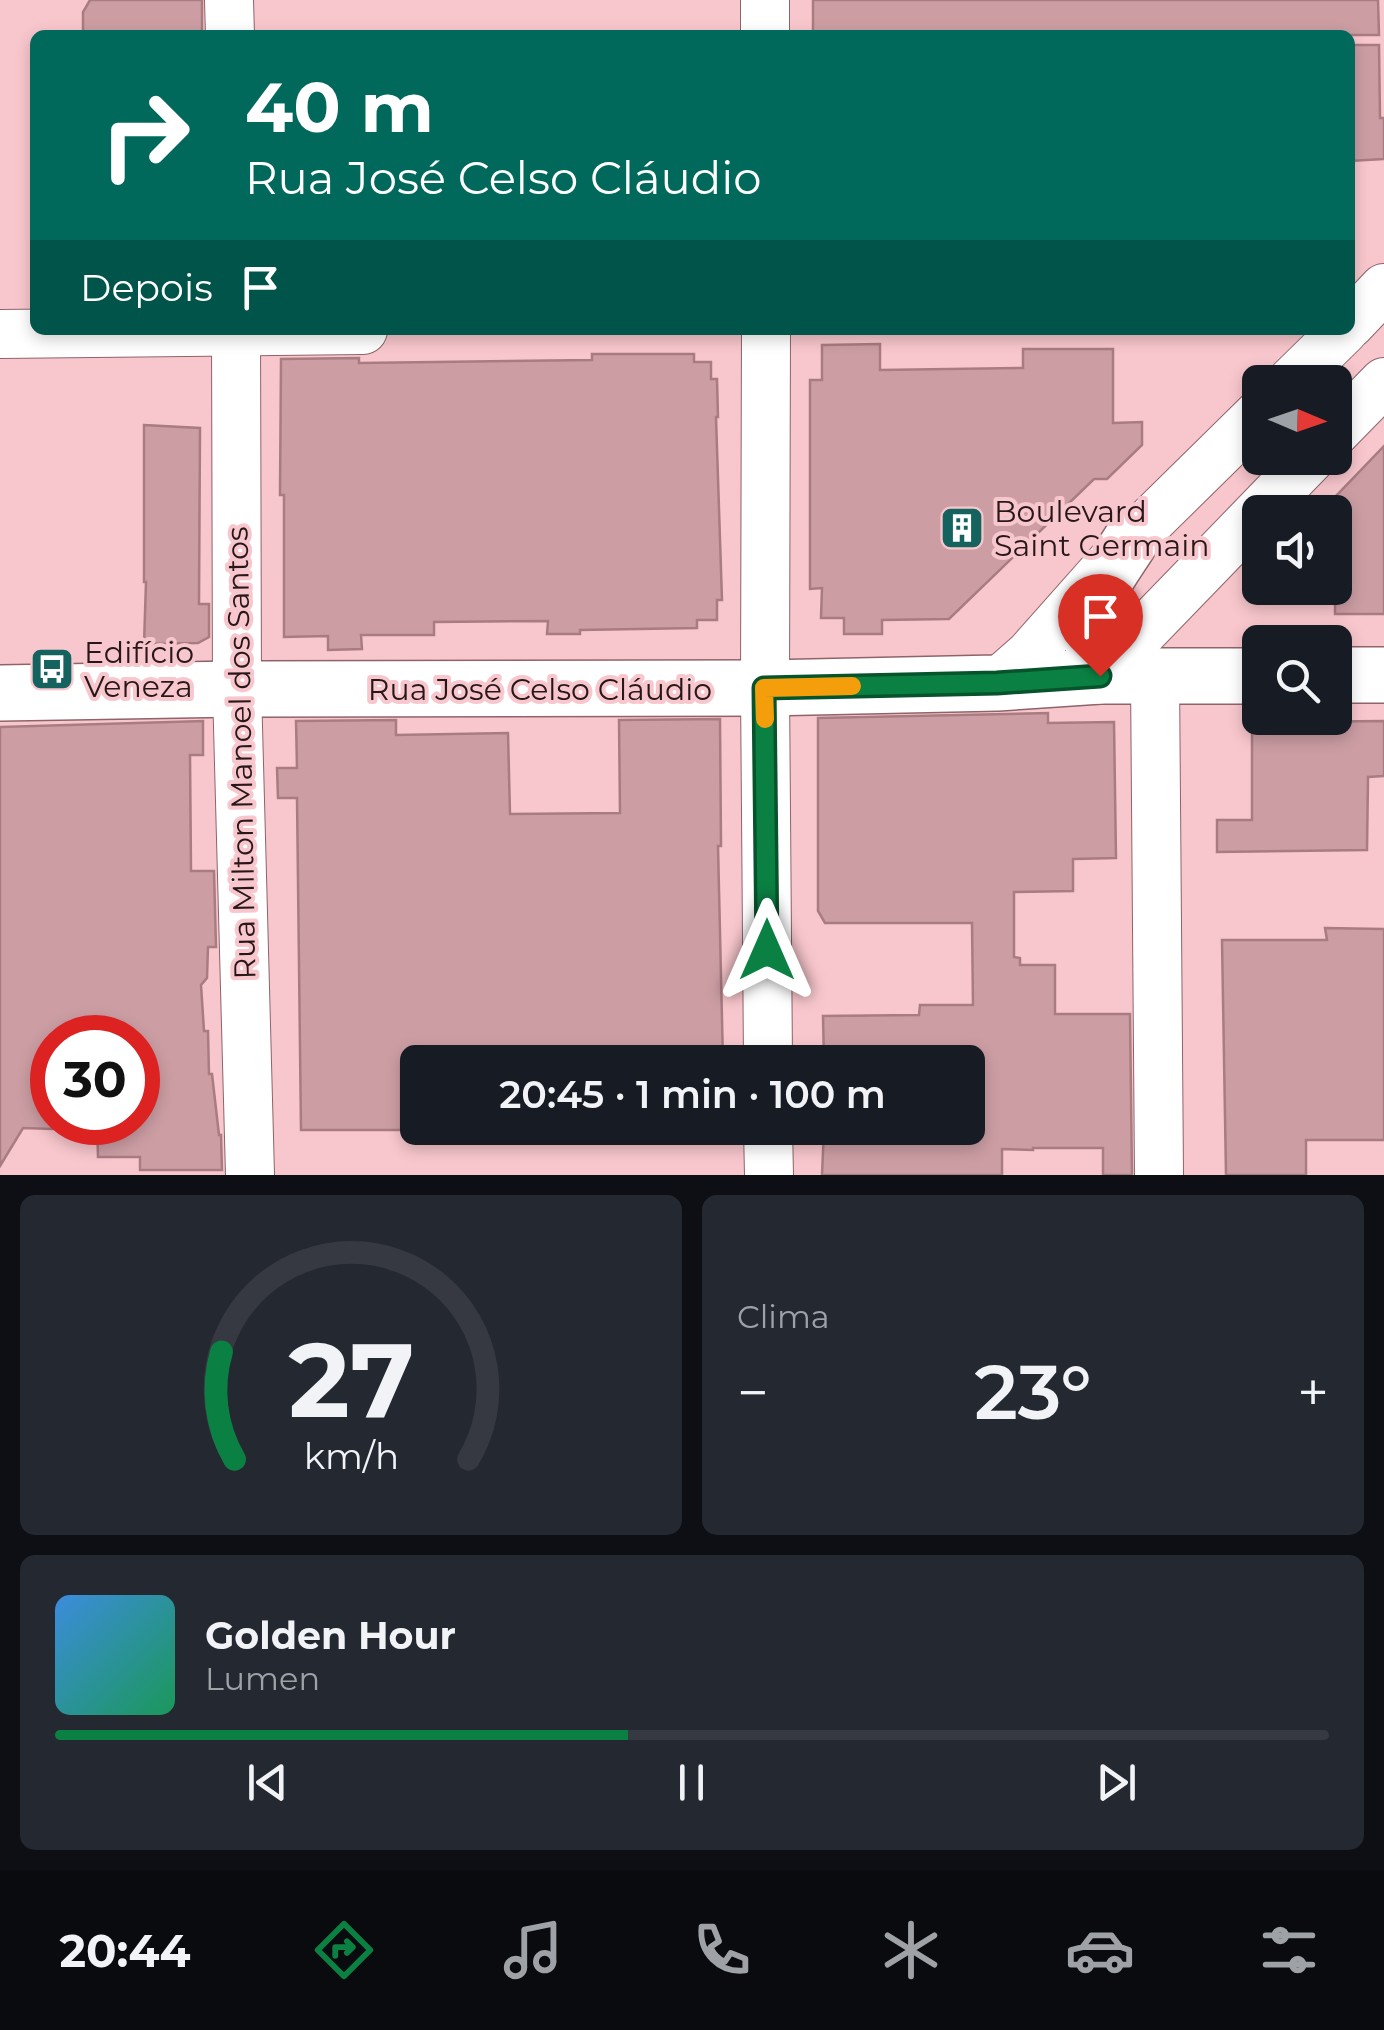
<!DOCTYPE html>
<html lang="pt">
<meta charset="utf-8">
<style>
:root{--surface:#171b24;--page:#242831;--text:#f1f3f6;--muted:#9ea1a6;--line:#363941;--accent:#0b8043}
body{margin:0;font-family:Montserrat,sans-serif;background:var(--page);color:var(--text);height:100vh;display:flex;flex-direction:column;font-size:38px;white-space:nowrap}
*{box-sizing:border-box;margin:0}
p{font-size:32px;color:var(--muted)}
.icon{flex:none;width:55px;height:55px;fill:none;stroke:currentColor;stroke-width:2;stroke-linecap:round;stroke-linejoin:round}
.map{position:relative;height:1175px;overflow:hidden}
.panel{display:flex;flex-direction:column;gap:20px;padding:20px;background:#0d0f14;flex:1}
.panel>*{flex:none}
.guide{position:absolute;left:30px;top:30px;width:1325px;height:305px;border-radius:15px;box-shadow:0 5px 15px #0003;background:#00695c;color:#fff;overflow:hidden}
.needle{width:65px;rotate:92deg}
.tools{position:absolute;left:1242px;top:365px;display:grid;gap:20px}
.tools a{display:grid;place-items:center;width:110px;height:110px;border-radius:15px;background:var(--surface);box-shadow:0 5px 15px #0003;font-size:50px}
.speed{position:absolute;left:30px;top:1015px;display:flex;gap:20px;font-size:50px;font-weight:700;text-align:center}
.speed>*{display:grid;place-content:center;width:130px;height:130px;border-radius:50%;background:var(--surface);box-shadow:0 5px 15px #0003;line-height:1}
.speed .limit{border:15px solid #d22;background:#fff;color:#111}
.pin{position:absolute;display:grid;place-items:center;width:85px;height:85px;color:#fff;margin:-102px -42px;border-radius:50% 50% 50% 0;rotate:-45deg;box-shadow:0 0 10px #0007}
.pin .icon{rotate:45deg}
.me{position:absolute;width:110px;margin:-55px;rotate:0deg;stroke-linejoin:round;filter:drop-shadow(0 0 8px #0008)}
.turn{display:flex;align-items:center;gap:35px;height:210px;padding:0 50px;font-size:45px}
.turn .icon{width:130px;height:130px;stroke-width:2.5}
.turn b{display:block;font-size:70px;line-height:85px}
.then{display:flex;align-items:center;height:95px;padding:0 50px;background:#0003;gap:20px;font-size:38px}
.big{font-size:75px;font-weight:600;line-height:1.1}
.panel .card{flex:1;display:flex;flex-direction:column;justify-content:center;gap:15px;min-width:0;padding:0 35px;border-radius:15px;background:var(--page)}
.panel .dial{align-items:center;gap:0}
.dial svg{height:260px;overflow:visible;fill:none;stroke:var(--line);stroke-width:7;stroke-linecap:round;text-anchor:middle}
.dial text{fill:var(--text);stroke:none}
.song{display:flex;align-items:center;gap:30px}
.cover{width:120px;height:120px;border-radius:15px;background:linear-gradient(135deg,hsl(210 70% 55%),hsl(150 70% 35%))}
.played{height:10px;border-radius:5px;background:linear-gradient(90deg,var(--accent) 45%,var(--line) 45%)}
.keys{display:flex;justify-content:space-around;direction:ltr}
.heat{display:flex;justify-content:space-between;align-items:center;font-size:55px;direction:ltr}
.panel .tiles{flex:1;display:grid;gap:20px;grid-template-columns:1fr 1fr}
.card:last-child{grid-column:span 2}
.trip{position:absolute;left:400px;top:1045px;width:585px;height:100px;border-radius:15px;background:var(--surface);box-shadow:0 5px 15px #0003;font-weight:600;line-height:100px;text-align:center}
.tab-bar{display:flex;height:160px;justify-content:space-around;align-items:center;background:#090b0e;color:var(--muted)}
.tab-bar .icon{width:70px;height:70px}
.tab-bar .selected{color:var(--accent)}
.tab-bar b{font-size:45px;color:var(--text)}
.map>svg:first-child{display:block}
</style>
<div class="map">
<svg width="1384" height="1175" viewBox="0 0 1384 1175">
<rect width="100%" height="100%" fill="#f8c7cd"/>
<g fill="#cc9ea4" stroke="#a97c82" stroke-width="2.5">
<polygon points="90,0 202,0 202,35 83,35 83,12"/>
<polygon points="813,0 1378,0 1379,35 813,35"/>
<polygon points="1350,45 1379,45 1380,118 1384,118 1384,159 1350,161"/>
<polygon points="880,344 880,370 1023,368 1023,349 1113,349 1113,423 1142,422 1142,445 1107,479 1094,479 949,619 882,620 882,634 844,634 844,618 821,618 822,588 810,589 810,380 822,380 822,345"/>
<polygon points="592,354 694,354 694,362 711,362 711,379 717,379 718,417 716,417 722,600 717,600 717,620 697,620 697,628 580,630 580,634 547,634 548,621 434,622 434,635 361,635 362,649 328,650 328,636 284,637 284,495 280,495 281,359 359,358 359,363 592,360"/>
<polygon points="144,425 200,428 199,604 209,604 209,637 198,643 144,644 146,582 144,582"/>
<polygon points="1384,446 1384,614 1335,614 1335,497"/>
<polygon points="1048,713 1048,723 1114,722 1116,858 1073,859 1073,891 1014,892 1014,957 1020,958 1020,965 1055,965 1055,1014 1130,1014 1132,1175 1103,1175 1103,1148 1033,1148 1033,1150 1002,1149 1002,1175 822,1175 824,1128 968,1128 968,1062 824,1062 823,1016 919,1015 920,1005 973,1005 972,923 825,923 818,911 818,718"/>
<polygon points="1252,718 1283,718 1283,722 1384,721 1384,776 1368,777 1367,850 1217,852 1217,820 1252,820"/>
<polygon points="720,719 721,846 718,846 723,1062 401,1062 401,1130 301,1130 297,798 278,798 277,768 297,768 296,721 396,720 396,735 508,733 510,814 620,813 619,720"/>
<polygon points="203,721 203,755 190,755 191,871 214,871 216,947 208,947 207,978 201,985 204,1031 208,1031 209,1074 212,1074 219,1135 221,1135 222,1170 140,1170 140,1157 98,1157 97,1122 138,1122 138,1038 52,1038 52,1129 23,1128 0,1166 0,727"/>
<polygon points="1325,928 1384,929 1384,1140 1306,1140 1306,1175 1226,1175 1222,940 1327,940"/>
</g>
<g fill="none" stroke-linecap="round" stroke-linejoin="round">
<defs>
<g id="minor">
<polyline points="229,0 230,35"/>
<polyline points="765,0 765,35"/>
<polyline points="1350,324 1384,288"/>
<polyline points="236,330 237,689 250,1175"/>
<polyline points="766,330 765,688 768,1062"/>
<polyline points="0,334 363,330"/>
<polyline points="1291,382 1344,330"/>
<polyline points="1335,432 1384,382"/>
<polyline points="1100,676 1311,458"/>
<polyline points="1155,676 1159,1175"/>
<polyline points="997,683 1030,654 1131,540 1260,413"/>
<polyline points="768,1128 769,1175"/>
</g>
<g id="tertiary">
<polyline points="1335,675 1384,675"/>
<path d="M1100 676C1096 660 1091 644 1091 628 1090 595 1115 566 1131 540"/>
<polyline points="0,693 237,689 765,688 997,683 1100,676 1260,676"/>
</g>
</defs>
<use href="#minor" stroke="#8e6469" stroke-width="50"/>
<use href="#tertiary" stroke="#8e6469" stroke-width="58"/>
<use href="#minor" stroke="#fff" stroke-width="48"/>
<use href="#tertiary" stroke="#fff" stroke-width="55"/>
</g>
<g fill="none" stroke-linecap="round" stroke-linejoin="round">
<defs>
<polyline id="route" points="767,950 764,688 997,683 1100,676"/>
</defs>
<use href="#route" stroke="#07532c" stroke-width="25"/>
<use href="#route" stroke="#0b8043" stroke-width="18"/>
<polyline stroke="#f59e0b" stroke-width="18" points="765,719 764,688 852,686"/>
</g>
<defs>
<symbol id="building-square" viewBox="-11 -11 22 22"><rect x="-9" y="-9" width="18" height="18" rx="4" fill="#14635f" stroke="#f8c7cd"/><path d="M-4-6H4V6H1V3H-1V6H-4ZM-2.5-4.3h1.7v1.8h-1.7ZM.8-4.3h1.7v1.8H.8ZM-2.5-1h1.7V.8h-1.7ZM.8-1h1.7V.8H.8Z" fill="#fff"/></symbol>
<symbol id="bus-square" viewBox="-11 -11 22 22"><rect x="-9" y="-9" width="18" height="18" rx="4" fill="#14635f" stroke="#f8c7cd"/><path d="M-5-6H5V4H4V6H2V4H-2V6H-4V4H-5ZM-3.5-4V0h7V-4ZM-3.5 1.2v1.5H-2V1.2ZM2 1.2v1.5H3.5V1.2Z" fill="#fff"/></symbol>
</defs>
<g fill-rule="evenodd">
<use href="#building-square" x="937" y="503" width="50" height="50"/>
<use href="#bus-square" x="27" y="644" width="50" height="50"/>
</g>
<g text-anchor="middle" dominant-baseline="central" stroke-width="8" stroke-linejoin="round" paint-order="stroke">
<g font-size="30" fill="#281719" stroke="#f8c7cd" text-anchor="start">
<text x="994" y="511">Boulevard<tspan x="994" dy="34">Saint Germain</tspan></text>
<text x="84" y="652">Edifício<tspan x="84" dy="34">Veneza</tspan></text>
</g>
<g font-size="30" fill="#281719" stroke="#f8c7cd">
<text x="540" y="689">Rua José Celso Cláudio</text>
<text transform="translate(241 753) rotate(-91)">Rua Milton Manoel dos Santos</text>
</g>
</g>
</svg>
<div class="tools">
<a><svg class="needle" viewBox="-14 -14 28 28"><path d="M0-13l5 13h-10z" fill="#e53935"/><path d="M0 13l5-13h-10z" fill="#9ea1a6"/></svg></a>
<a><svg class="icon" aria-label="sound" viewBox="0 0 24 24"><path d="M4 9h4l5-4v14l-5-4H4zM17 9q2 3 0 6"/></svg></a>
<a><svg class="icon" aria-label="search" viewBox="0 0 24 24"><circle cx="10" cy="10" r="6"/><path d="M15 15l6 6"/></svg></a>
</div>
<div class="speed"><div class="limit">30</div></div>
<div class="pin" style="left:1100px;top:676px;background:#d93025"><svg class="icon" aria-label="arrive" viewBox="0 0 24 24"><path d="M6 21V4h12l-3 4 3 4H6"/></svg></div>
<svg class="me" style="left:767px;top:950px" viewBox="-20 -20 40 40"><path d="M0-17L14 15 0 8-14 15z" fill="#0b8043" stroke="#fff" stroke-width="4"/></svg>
<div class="trip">20:45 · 1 min · 100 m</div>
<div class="guide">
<div class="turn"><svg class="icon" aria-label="right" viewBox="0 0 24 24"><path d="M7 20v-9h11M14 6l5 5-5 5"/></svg><div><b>40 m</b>Rua José Celso Cláudio</div></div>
<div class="then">Depois<svg class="icon" aria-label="arrive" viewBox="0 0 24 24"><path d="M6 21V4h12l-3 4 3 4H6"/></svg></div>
</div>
</div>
<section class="panel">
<div class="tiles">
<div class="card dial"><svg viewBox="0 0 100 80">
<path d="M14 69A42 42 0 1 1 86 69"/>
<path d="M14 69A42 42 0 0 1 10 36" stroke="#0b8043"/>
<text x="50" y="56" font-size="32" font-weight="700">27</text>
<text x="50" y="72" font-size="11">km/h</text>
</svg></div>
<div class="card"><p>Clima</p>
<div class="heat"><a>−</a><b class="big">23°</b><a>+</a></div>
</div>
<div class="card">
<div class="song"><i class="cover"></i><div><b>Golden Hour</b><p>Lumen</p></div></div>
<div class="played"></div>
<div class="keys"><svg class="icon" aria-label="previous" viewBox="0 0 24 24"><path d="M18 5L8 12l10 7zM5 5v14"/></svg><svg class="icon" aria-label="pause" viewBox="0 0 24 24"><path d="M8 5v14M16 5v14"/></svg><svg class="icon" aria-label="next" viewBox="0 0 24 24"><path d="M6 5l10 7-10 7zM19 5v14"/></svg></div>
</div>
</div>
</section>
<nav class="tab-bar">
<b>20:44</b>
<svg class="icon selected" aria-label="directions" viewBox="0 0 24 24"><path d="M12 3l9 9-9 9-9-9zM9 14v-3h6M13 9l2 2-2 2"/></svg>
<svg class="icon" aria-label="music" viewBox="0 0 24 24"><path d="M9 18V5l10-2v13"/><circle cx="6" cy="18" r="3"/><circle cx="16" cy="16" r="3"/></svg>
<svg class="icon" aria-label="phone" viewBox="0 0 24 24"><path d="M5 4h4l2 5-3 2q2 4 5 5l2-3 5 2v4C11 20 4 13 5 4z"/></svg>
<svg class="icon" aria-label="climate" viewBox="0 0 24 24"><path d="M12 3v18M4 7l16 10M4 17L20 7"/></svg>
<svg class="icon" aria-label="car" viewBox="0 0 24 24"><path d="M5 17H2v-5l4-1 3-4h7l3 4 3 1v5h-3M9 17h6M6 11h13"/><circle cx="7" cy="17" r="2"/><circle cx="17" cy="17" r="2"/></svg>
<svg class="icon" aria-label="filters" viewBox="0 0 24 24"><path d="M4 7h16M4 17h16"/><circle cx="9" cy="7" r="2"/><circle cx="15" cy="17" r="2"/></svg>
</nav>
